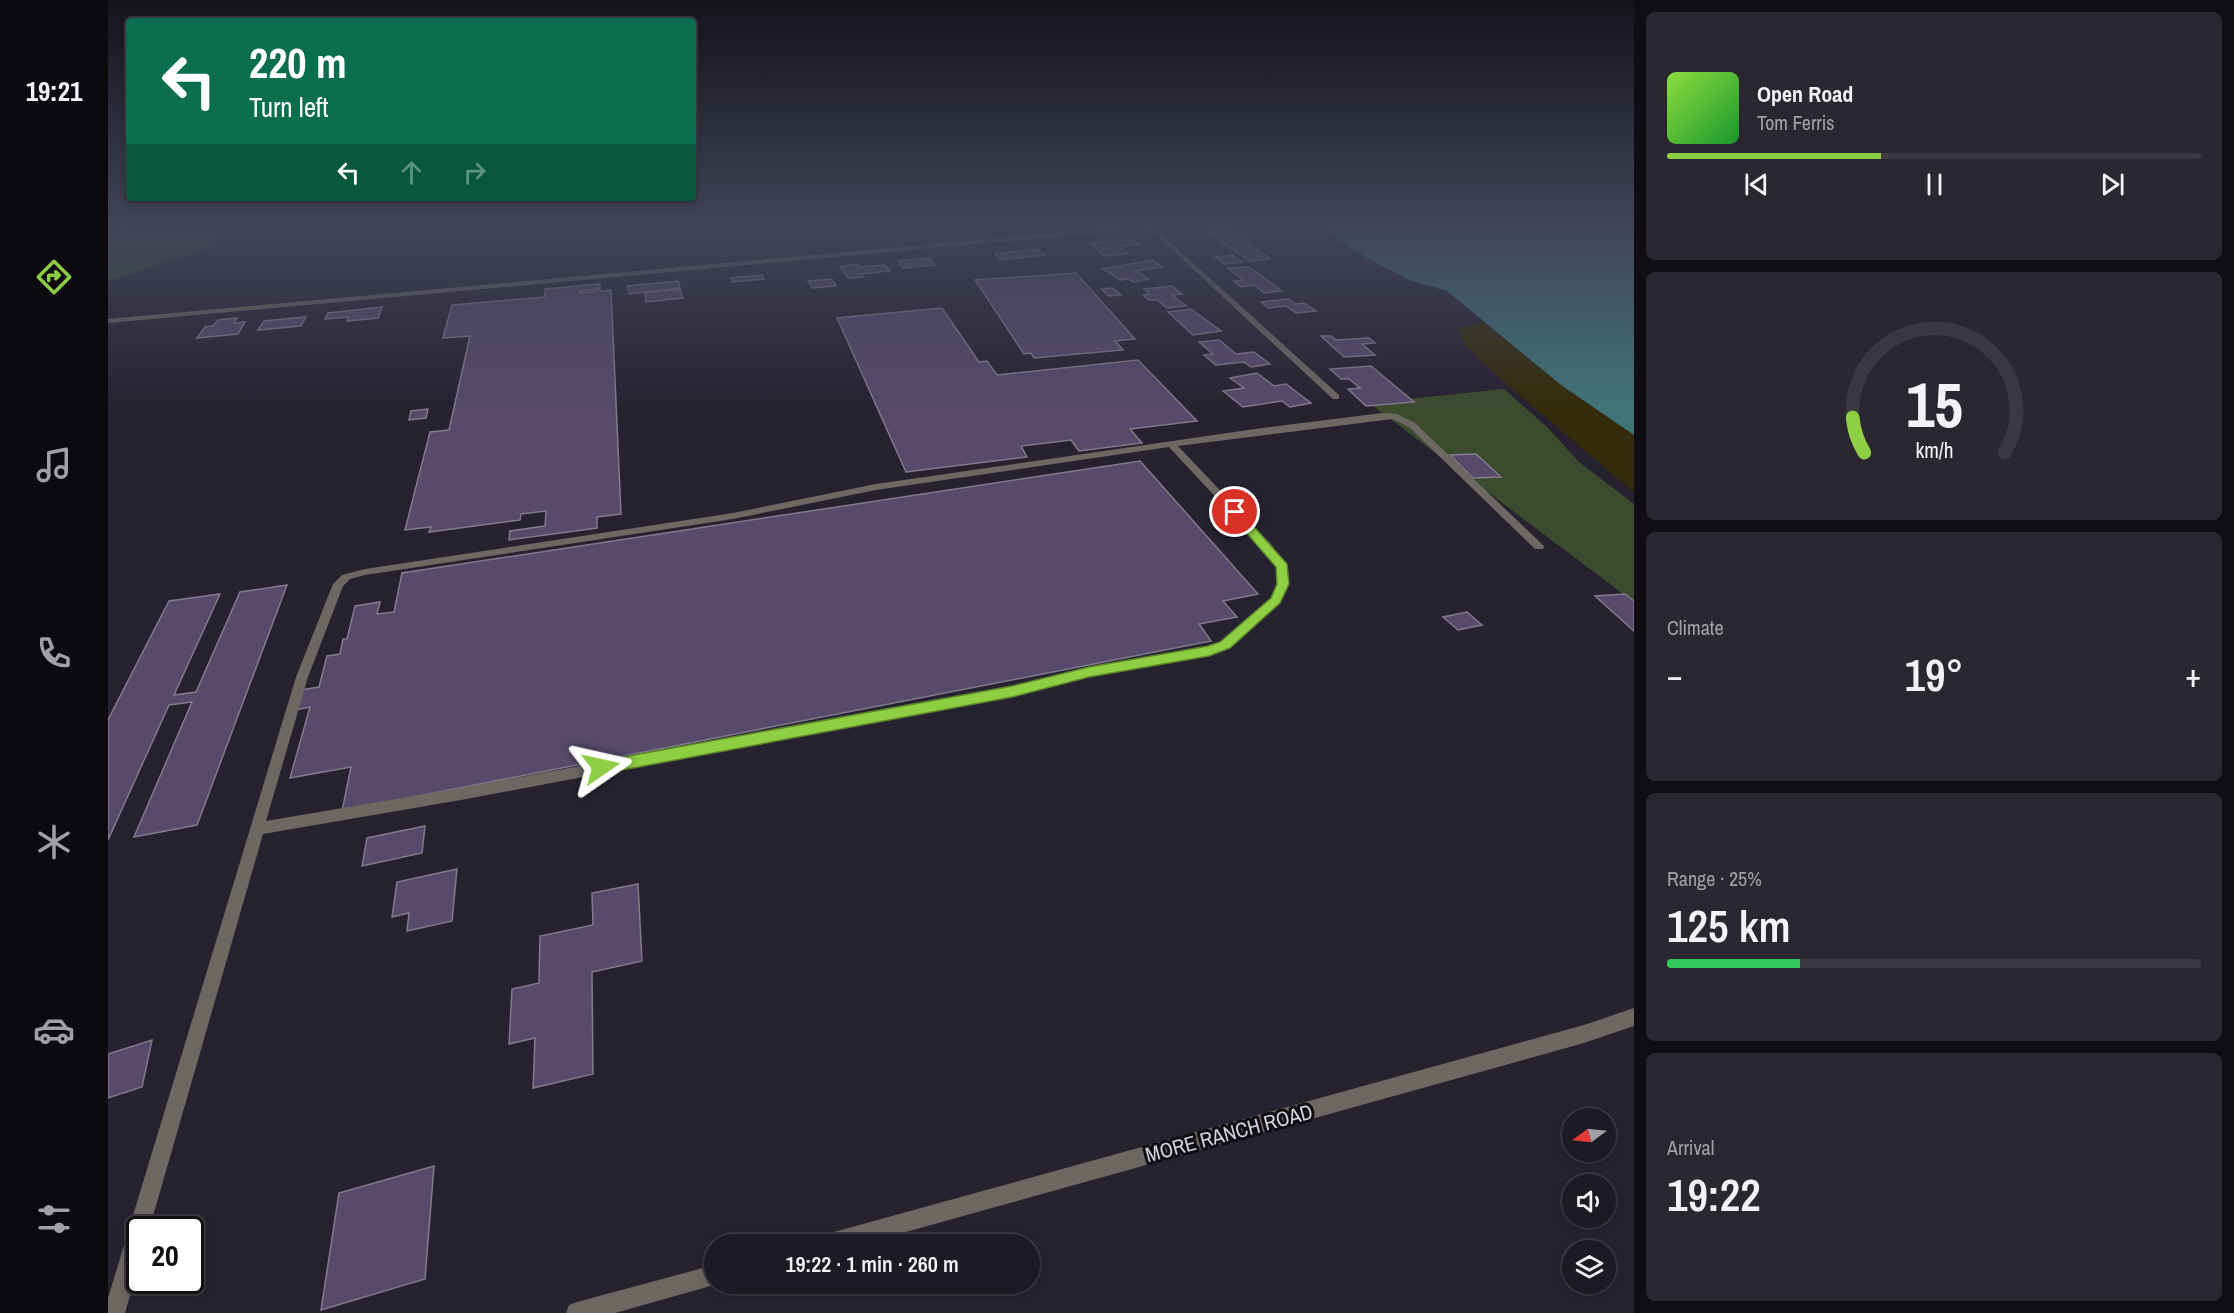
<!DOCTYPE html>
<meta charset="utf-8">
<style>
:root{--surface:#1d1a24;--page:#2a2731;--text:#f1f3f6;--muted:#a0a1a6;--line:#3b3841;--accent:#8ece43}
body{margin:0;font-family:"Archivo Narrow",sans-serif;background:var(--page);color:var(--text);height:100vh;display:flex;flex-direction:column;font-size:22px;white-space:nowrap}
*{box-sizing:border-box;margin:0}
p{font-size:20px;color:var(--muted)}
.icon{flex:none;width:33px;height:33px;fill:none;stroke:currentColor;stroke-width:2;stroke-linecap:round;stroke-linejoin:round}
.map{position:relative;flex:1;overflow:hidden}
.details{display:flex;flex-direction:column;gap:12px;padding:12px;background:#100e14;width:600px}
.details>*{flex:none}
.guide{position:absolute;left:18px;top:18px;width:570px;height:183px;border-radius:6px;box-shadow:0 3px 9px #0003,0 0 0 2px var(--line);background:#0b6e4f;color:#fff;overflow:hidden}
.needle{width:39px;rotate:255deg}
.controls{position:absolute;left:1454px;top:1108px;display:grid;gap:12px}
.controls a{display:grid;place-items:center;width:54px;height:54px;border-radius:50%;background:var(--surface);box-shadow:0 3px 9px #0003,0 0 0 2px var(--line);font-size:30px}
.speed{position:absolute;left:18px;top:1216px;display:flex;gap:12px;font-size:30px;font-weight:700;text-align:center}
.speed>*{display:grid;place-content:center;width:78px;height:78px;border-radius:50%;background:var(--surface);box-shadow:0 3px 9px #0003,0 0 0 2px var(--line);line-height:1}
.speed .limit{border:3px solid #111;border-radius:9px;background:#fff;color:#111}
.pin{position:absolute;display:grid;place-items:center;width:51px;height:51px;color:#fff;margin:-26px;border:3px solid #fff;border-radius:50%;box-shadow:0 2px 6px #0007}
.me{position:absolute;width:66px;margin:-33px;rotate:79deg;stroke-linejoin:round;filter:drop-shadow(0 0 4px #0008)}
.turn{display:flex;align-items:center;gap:21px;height:126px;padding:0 24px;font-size:27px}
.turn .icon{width:78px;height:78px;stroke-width:2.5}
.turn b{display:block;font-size:42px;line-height:51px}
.lanes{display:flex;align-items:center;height:57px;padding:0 24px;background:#0003;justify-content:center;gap:30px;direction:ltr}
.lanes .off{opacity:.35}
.big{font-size:45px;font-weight:600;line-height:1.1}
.details .card{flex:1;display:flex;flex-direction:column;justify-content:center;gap:9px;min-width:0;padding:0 21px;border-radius:9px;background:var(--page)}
.details .dial{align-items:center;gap:0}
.dial svg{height:156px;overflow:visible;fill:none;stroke:var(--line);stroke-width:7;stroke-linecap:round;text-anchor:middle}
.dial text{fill:var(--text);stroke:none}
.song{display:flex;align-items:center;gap:18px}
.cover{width:72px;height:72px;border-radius:9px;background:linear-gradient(135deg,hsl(90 70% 55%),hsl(130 70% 35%))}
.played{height:6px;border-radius:3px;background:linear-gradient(90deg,var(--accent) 40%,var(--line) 40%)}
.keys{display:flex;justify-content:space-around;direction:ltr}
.heat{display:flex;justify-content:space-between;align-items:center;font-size:33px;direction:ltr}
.charge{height:9px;border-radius:4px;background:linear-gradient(90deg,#34c759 25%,var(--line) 0)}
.trip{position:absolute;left:596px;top:1234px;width:336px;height:60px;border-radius:30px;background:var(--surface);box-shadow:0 3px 9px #0003,0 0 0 2px var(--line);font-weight:600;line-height:60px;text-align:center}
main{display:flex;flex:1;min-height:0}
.tab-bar{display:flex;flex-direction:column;width:108px;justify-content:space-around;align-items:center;background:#0c0a0e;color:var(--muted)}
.tab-bar .icon{width:42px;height:42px}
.tab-bar .selected{color:var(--accent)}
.tab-bar b{font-size:27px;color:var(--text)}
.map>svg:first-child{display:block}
</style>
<main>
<nav class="tab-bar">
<b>19:21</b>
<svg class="icon selected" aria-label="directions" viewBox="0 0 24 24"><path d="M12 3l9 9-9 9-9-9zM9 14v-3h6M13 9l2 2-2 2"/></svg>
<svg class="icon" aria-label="music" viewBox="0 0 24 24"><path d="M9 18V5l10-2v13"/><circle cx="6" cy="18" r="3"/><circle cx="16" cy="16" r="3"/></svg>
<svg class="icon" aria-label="phone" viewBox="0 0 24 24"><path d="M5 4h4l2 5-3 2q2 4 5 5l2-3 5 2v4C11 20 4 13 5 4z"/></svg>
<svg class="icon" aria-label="climate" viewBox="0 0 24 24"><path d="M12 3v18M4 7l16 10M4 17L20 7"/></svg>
<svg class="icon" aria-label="car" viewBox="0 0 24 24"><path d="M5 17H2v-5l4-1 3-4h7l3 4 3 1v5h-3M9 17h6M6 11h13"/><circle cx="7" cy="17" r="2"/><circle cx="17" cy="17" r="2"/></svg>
<svg class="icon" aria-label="filters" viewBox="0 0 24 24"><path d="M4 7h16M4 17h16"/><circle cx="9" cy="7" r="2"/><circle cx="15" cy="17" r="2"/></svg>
</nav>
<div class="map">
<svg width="1526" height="1313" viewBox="0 0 1526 1313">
<rect width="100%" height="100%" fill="#272230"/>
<g fill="#3b4c2e">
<polygon points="116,226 98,250 0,281 0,233"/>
<polygon points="1396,389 1439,427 1471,462 1526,504 1526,602 1261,403"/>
</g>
<polygon fill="#342c0b" points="1376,322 1453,385 1526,435 1526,492 1403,388 1357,345 1350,328"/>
<polygon fill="#417478" points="1209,226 1526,226 1526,435 1453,385 1339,291 1301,280 1264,261"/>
<g fill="#574a6b" stroke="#817b8c" stroke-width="1.5">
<polygon points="1090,226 1118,226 1138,238 1112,241"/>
<polygon points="1024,239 1031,244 1011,247 1020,254 997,256 982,243"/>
<polygon points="1135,241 1163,259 1142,261 1115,243"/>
<polygon points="930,249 937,255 893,260 887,254"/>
<polygon points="1124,255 1134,262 1116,264 1107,257"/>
<polygon points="822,258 827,265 795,268 790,261"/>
<polygon points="1044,260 1055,267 1027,271 1041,279 1026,282 1020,279 1013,280 995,269"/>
<polygon points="750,264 752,267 777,265 782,271 753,274 755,277 740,278 732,266"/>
<polygon points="1141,267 1174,291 1156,293 1146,285 1133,287 1126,281 1135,280 1120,268"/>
<polygon points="968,273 1027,339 1007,341 1015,350 926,358 923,353 916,354 867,280"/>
<polygon points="654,275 656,279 624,282 623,278"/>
<polygon points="724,279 728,286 704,288 700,281"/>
<polygon points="570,281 572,288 521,294 520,286"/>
<polygon points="492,284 492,289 472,291 472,293 503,290 513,514 489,517 489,528 401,540 402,531 437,526 438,511 413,514 412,520 321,532 323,527 297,530 322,432 341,430 362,336 335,338 344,305 437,297 437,289"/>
<polygon points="1064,286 1074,294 1064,295 1078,306 1059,308 1049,300 1041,300 1035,295 1042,294 1036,289"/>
<polygon points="1005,288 1013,295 1001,296 993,289"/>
<polygon points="572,289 575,298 538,302 537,293"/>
<polygon points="1181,299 1187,304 1196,303 1208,311 1188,313 1178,306 1160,308 1153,302"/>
<polygon points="274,307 270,318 239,321 241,317 217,319 220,313"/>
<polygon points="834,308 871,362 879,361 889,375 1030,360 1089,421 1022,429 1034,443 971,451 963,440 913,446 919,457 798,472 729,318"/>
<polygon points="1083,309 1113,331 1085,335 1060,312"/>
<polygon points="198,317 193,326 150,330 156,321"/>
<polygon points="129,318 126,323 137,322 130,334 89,338 97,327 105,326 110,320"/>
<polygon points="1213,336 1223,336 1228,340 1261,338 1267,343 1254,344 1267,355 1236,357"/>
<polygon points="1111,340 1128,354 1146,352 1162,364 1143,367 1136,362 1108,365 1096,355 1105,354 1091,342"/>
<polygon points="1263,366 1306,402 1258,406 1240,389 1252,388 1241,379 1233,379 1222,369"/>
<polygon points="1149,373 1166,386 1178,384 1203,403 1182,407 1174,401 1135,407 1115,391 1136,388 1122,378"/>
<polygon points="320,409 318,418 301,420 303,411"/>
<polygon points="1368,454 1393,477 1365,478 1342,455"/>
<polygon points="1032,461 1150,594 1115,601 1129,617 1091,624 1103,641 234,811 243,767 182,778 202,707 188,710 193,690 211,687 219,656 232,654 235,639 239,639 247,606 272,602 269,614 286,612 294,573"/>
<polygon points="179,585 89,825 26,837 84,702 61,705 0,840 0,720 61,601 112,594 66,695 88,692 132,592"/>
<polygon points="1517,594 1526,601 1526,631 1487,596"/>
<polygon points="1359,612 1374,625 1350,630 1335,617"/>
<polygon points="317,826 314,853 254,866 259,838"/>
<polygon points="349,869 344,921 299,931 301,913 284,917 289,882"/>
<polygon points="530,884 534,961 484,972 485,1074 425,1088 427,1038 401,1044 404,989 431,983 432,936 485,925 484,893"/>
<polygon points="44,1040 34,1087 0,1098 0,1054"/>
<polygon points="326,1166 317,1279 213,1310 231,1193"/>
</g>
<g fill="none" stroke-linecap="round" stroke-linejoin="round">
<g fill="#6d6862" fill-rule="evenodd">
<polygon points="50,226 71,226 0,234 0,230"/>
<path d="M1274 413 1289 414 1307 423 1435 545 1436 547 1435 549H1427L1301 427 1284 419 1070 446 1163 544 1179 566 1180 584 1172 603 1121 648 1105 654 981 676 904 696 353 800 155 834 41 1230H32V1261L17 1313H0V1298L188 677 225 584 234 575 257 569 625 513 768 484 1147 429ZM1061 447 1155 548 1169 566 1170 584 1163 598 1113 642 1099 647 981 668 904 686 353 788 158 821 200 677 235 586 242 579 257 575 625 519 768 490Z"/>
</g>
<g fill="#6d6862" fill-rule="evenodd">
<polygon points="1013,227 1040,227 1051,232 1231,395 1231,399 1225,399 1047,234 1039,231 1013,231 0,323 0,319"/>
<polygon points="1526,1008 1526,1026 1476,1043 751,1245 705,1245 708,1238 715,1235 1476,1025"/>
<polygon points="606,1265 606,1284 609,1284 606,1285 507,1313 458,1313 461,1305 469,1302"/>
</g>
</g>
<linearGradient id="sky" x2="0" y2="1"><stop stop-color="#15131a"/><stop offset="0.55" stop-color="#414459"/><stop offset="1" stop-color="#414459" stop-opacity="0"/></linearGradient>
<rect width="1526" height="410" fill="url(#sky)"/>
<polygon fill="#8ece43" stroke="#5c862c" stroke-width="1.5" points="1127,509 1131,510 1179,564 1181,584 1172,603 1122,648 1101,656 981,677 904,697 493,774 487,772 485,767 487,763 493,761 904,686 981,667 1100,646 1112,642 1163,598 1169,584 1168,567 1123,515 1123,510"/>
<g text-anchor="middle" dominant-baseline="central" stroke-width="6" stroke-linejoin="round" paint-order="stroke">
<g font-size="21" fill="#d6d3dc" stroke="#0f0d13">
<text transform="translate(1121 1133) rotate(-15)">MORE RANCH ROAD</text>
</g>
</g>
</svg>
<div class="controls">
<a><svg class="needle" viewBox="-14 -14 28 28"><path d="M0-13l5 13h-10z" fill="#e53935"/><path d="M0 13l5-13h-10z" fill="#a0a1a6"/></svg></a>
<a><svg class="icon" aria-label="sound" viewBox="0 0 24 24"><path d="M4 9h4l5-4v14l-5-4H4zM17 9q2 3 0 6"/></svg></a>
<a><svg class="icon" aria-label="layers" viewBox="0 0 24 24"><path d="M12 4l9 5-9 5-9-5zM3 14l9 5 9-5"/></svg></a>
</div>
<div class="speed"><div class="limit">20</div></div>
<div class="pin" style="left:1127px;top:512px;background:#d93025"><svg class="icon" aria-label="arrive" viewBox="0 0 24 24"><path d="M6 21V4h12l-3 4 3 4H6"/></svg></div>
<svg class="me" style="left:493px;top:767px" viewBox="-20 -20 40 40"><path d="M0-17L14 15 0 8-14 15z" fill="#8ece43" stroke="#fff" stroke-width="4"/></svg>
<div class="trip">19:22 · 1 min · 260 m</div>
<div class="guide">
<div class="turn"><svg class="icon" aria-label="left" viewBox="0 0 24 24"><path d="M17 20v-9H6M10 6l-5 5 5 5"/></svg><div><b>220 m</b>Turn left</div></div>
<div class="lanes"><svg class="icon" aria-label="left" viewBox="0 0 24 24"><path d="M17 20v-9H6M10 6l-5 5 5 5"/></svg><svg class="icon off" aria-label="ahead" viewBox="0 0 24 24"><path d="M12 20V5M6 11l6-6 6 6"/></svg><svg class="icon off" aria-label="right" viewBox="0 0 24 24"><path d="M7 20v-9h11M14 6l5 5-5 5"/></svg></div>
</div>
</div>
<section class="details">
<div class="card">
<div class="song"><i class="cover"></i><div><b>Open Road</b><p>Tom Ferris</p></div></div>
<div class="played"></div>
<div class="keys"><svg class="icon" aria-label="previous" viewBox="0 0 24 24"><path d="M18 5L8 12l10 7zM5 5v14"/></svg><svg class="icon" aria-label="pause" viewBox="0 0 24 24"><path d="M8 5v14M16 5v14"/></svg><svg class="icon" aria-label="next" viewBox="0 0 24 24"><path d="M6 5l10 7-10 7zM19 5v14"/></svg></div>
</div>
<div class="card dial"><svg viewBox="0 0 100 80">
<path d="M14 69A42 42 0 1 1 86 69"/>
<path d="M14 69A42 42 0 0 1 8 51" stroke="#8ece43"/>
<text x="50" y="56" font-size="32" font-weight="700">15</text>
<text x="50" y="72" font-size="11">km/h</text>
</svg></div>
<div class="card"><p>Climate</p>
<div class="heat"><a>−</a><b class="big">19°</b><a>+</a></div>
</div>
<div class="card"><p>Range · 25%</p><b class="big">125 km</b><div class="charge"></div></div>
<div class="card"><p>Arrival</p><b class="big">19:22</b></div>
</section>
</main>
